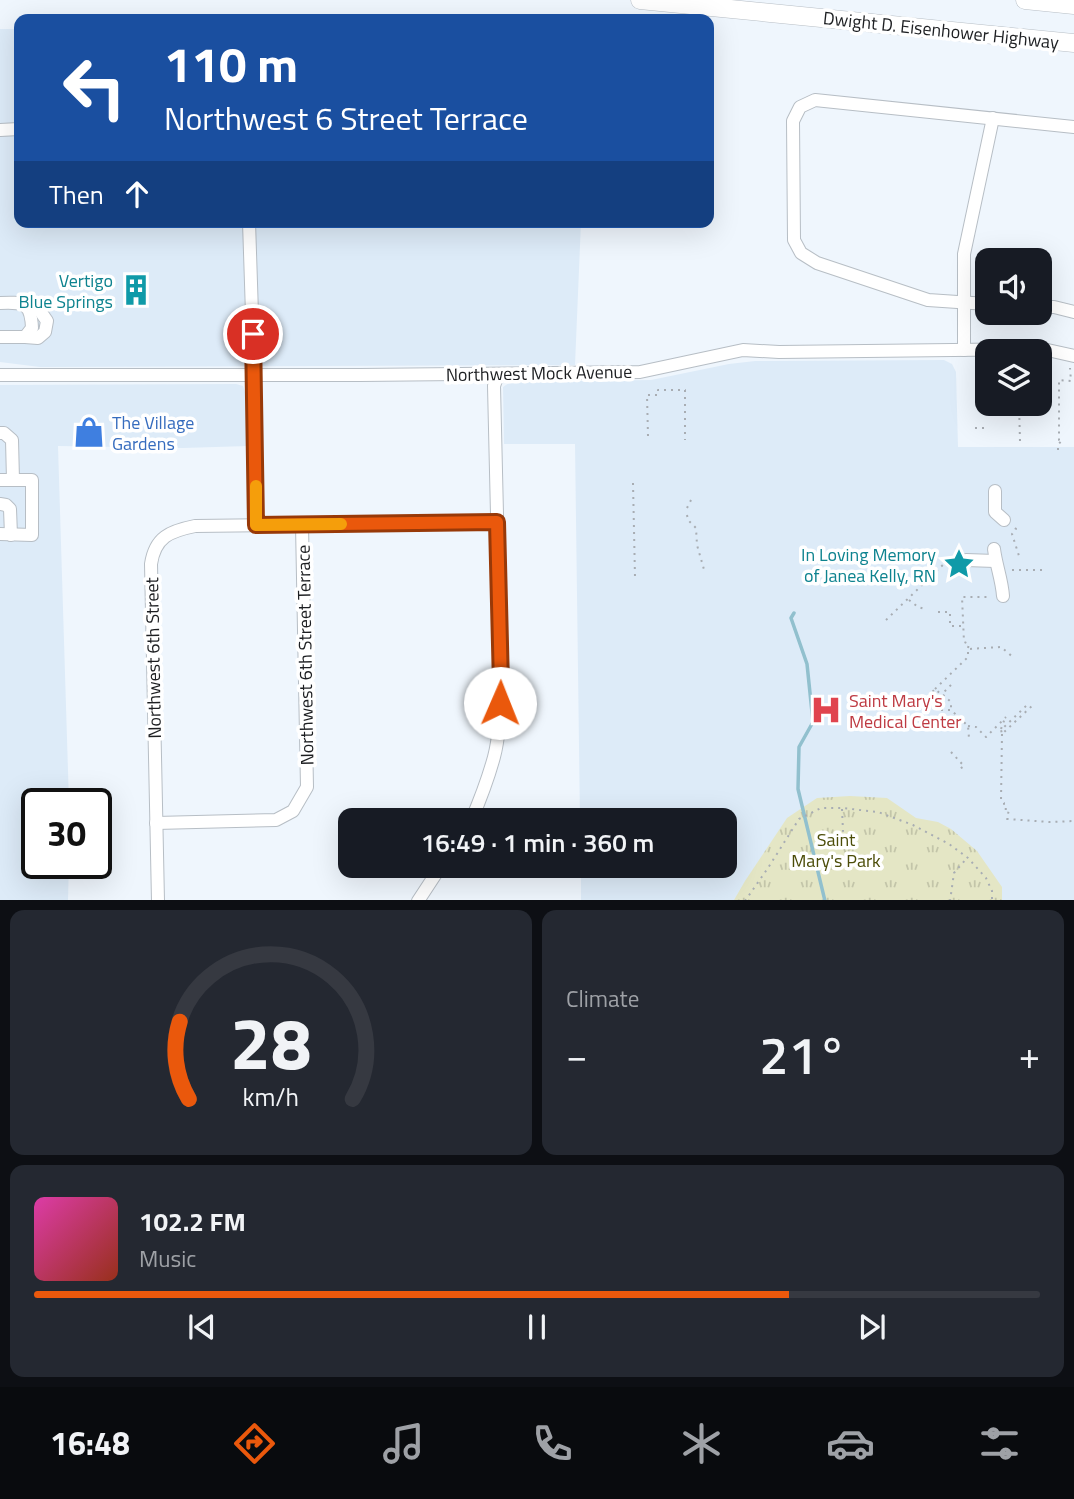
<!DOCTYPE html>
<meta charset="utf-8">
<style>
:root{--surface:#171b24;--page:#242831;--text:#f1f3f6;--muted:#9ea1a6;--line:#363941;--accent:#ea580c}
body{margin:0;font-family:"Titillium Web",sans-serif;background:var(--page);color:var(--text);height:100vh;display:flex;flex-direction:column;font-size:26px;white-space:nowrap}
*{box-sizing:border-box;margin:0}
p{font-size:23px;color:var(--muted)}
.icon{flex:none;width:38px;height:38px;fill:none;stroke:currentColor;stroke-width:2;stroke-linecap:round;stroke-linejoin:round}
.map{position:relative;height:900px;overflow:hidden}
.details{display:flex;flex-direction:column;gap:10px;padding:10px;background:#0d0f14;flex:1}
.details>*{flex:none}
.top-card{position:absolute;left:14px;top:14px;width:700px;height:214px;border-radius:14px;box-shadow:0 7px 28px #0002;background:#1a4fa0;color:#fff;overflow:hidden}
.tools{position:absolute;left:975px;top:248px;display:grid;gap:14px}
.tools a{display:grid;place-items:center;width:77px;height:77px;border-radius:14px;background:var(--surface);box-shadow:0 7px 28px #0002;font-size:35px}
.speed{position:absolute;left:21px;top:788px;display:flex;gap:14px;font-size:35px;font-weight:700;text-align:center}
.speed>*{display:grid;place-content:center;width:91px;height:91px;border-radius:50%;background:var(--surface);box-shadow:0 7px 28px #0002;line-height:1}
.speed .limit{border:4px solid #111;border-radius:10px;background:#fff;color:#111}
.pin{position:absolute;display:grid;place-items:center;width:60px;height:60px;color:#fff;margin:-30px;border:4px solid #fff;border-radius:50%;box-shadow:0 2px 7px #0007}
.me{position:absolute;width:77px;margin:-38px;rotate:1deg;stroke-linejoin:round;filter:drop-shadow(0 0 5px #0008)}
.turn{display:flex;align-items:center;gap:24px;height:147px;padding:0 35px;font-size:32px}
.turn .icon{width:91px;height:91px;stroke-width:2.5}
.turn b{display:block;font-size:49px;line-height:60px}
.then{display:flex;align-items:center;height:66px;padding:0 35px;background:#0003;gap:14px;font-size:26px}
.big{font-size:52px;font-weight:600;line-height:1.1}
.details .card{flex:1;display:flex;flex-direction:column;justify-content:center;gap:10px;min-width:0;padding:0 24px;border-radius:14px;background:var(--page)}
.details .dial{align-items:center;gap:0}
.dial svg{height:182px;overflow:visible;fill:none;stroke:var(--line);stroke-width:7;stroke-linecap:round;text-anchor:middle}
.dial text{fill:var(--text);stroke:none}
.song{display:flex;align-items:center;gap:21px}
.cover{width:84px;height:84px;border-radius:10px;background:linear-gradient(135deg,hsl(320 70% 55%),hsl(10 70% 35%))}
.played{height:7px;border-radius:4px;background:linear-gradient(90deg,var(--accent) 75%,var(--line) 75%)}
.keys{display:flex;justify-content:space-around;direction:ltr}
.heat{display:flex;justify-content:space-between;align-items:center;font-size:38px;direction:ltr}
.details .tiles{flex:1;display:grid;gap:10px;grid-template-columns:1fr 1fr}
.card:last-child{grid-column:span 2}
.trip{position:absolute;left:338px;top:808px;width:399px;height:70px;border-radius:14px;background:var(--surface);box-shadow:0 7px 28px #0002;font-weight:600;line-height:70px;text-align:center}
.dock{display:flex;height:112px;justify-content:space-around;align-items:center;background:#090b0e;color:var(--muted)}
.dock .icon{width:49px;height:49px}
.dock .on{color:var(--accent)}
.dock b{font-size:32px;color:var(--text)}
.map>svg:first-child{display:block}
</style>
<div class="map">
<svg width="1074" height="901" viewBox="0 0 1074 901">
<defs>
<pattern id="park-tufts" width="24" height="20" patternUnits="userSpaceOnUse" patternTransform="scale(1.75)"><rect width="24" height="20" fill="#e4e6c5"/><path d="M3 7l-1-3M5 7V3M7 7l1-3M15 17l-1-3M17 17v-4M19 17l1-3" fill="none" stroke="#c3c5a9"/></pattern>
</defs>
<rect width="100%" height="100%" fill="#eff6fd"/>
<g fill="#ddebf8">
<polygon points="0,29 19,29 19,222 581,222 575,365 40,367 0,362"/>
<polygon points="944,360 952,364 956,372 958,447 1074,447 1074,900 581,900 581,866 724,866 724,821 580,821 575,444 504,444 503,387 509,383 513,382 651,380 729,364 755,361"/>
<polygon points="236,384 243,386 247,398 248,446 183,448 58,446 69,803 37,803 37,863 69,863 68,900 0,900 0,385"/>
</g>
<polygon fill="url(#park-tufts)" points="850,796 887,798 916,818 938,822 951,829 977,851 1002,887 1002,900 734,900 745,881 787,818 817,798"/>
<g fill="none" stroke-linecap="round" stroke-linejoin="round">
<polyline stroke="#91c0ce" stroke-width="3.5" points="794,613 791,618 807,664 813,722 799,747 798,789 825,901"/>
<defs>
<g id="minor">
<polyline points="0,130 19,129"/>
<polyline points="249,222 254,375 256,525"/>
<polyline points="22,302 38,308 47,321 45,332 38,338 25,337"/>
<path d="M0 303C23 302 31 302 32 328L25 337H0"/>
<polyline points="987,304 928,300 817,263 801,253 794,240 793,121 800,107 815,100 1074,127"/>
<polyline points="1040,307 1054,307 1074,312"/>
<polyline points="964,350 964,254 993,118"/>
<polyline points="0,375 360,375 640,372 743,350 779,352 1043,349 1074,356"/>
<polyline points="0,433 4,433 12,440 13,480"/>
<polyline points="0,480 32,480 32,535 0,534"/>
<polyline points="995,491 995,512 1004,520"/>
<polyline points="0,504 6,505 10,509 11,535"/>
<path d="M994 549C996 565 1002 580 1003 596"/>
<polyline points="966,560 995,561"/>
<path d="M471 821C480 800 488 779 494 757 500 734 500 709 501 685L494 386 498 374"/>
<polyline points="156,823 276,820 293,811 307,787 302,525"/>
<path d="M158 901 151 564C155 537 170 531 195 526L497 522"/>
<polyline points="418,901 441,866"/>
</g>
<g id="highway">
<polyline points="640,0 1074,43"/>
<polyline points="1025,0 1074,5"/>
</g>
</defs>
<use href="#minor" stroke="#b7bec5" stroke-width="14"/>
<use href="#highway" stroke="#b7bec5" stroke-width="19"/>
<g stroke="#a8adb3" stroke-width="2" stroke-dasharray="2 5" stroke-linecap="butt">
<polyline points="1019,404 1020,441"/>
<polyline points="975,428 986,428"/>
<polyline points="648,436 647,395 658,395 658,390 685,390 685,440"/>
<polyline points="1058,450 1058,445 1062,440 1059,440 1059,380 1071,381 1070,368"/>
<polyline points="633,483 635,577"/>
<polyline points="687,508 692,498"/>
<polyline points="687,515 688,520 696,528 697,545 705,573"/>
<polyline points="1015,528 1016,529 1012,534 1020,559"/>
<polyline points="1012,570 1042,570"/>
<polyline points="909,600 918,607 925,609"/>
<polyline points="938,612 950,612 950,626 962,626"/>
<polyline points="886,620 951,557 953,559"/>
<polyline points="968,648 969,644 964,642 962,597 990,597"/>
<polyline points="951,685 942,694 951,702 951,709"/>
<polyline points="935,689 968,657 968,649 1001,647 1014,658"/>
<polyline points="928,697 935,689 941,694"/>
<polyline points="1026,706 1001,730 1002,734 1034,704"/>
<polyline points="941,710 951,710 968,726 969,738"/>
<polyline points="911,725 916,717"/>
<polyline points="968,726 976,727 986,737 1006,717"/>
<polyline points="1001,729 1005,718"/>
<polyline points="1002,734 1001,800 1004,803 1004,809 1009,809 1007,819 1049,822 1074,821"/>
<polyline points="951,752 964,766 957,771"/>
<path d="M842 809 843 831 838 833 836 839 837 844 843 847C853 844 855 833 843 831"/>
<polyline points="745,901 768,868 799,819 821,808 842,808 878,812 913,825 949,844 968,858 986,878 992,891 992,901"/>
<polyline points="950,901 954,873 967,858"/>
</g>
<use href="#minor" stroke="#fff" stroke-width="12"/>
<use href="#highway" stroke="#fff" stroke-width="18"/>
</g>
<g fill="none" stroke-linecap="round" stroke-linejoin="round">
<defs>
<polyline id="route" points="253,334 256,525 497,522 501,685 500,703"/>
</defs>
<use href="#route" stroke="#983908" stroke-width="18"/>
<use href="#route" stroke="#ea580c" stroke-width="12"/>
<polyline stroke="#f59e0b" stroke-width="12" points="256,486 256,525 341,524"/>
</g>
<defs>
<symbol id="building-bare" viewBox="-9 -9 18 18"><path d="M-4-6H4V6H1V3H-1V6H-4ZM-2.5-4.3h1.7v1.8h-1.7ZM.8-4.3h1.7v1.8H.8ZM-2.5-1h1.7V.8h-1.7ZM.8-1h1.7V.8H.8Z" fill="#0f9aa8" stroke="#fff" stroke-width="2.5" paint-order="stroke"/></symbol>
<symbol id="shop-bare" viewBox="-9 -9 18 18"><path d="M-5-2.5h2.3a2.7 3.5 0 0 1 5.4 0H5L5.5 6h-11ZM-1.5-2.5h3a1.5 2.3 0 0 0-3 0Z" fill="#3f7fe0" stroke="#fff" stroke-width="2.5" paint-order="stroke"/></symbol>
<symbol id="sight-bare" viewBox="-9 -9 18 18"><path d="M0-6L1.8-2.2L6-1.7L2.9 1.2L3.7 5.4L0 3.3L-3.7 5.4L-2.9 1.2L-6-1.7L-1.8-2.2Z" fill="#0f9aa8" stroke="#fff" stroke-width="2.5" paint-order="stroke"/></symbol>
<symbol id="hospital-bare" viewBox="-9 -9 18 18"><path d="M-5-5h3v3.5h4V-5h3V5h-3V1.5h-4V5h-3Z" fill="#e0444e" stroke="#fff" stroke-width="2.5" paint-order="stroke"/></symbol>
</defs>
<g fill-rule="evenodd">
<use href="#building-bare" x="114" y="268" width="44" height="44"/>
<use href="#shop-bare" x="67" y="410" width="44" height="44"/>
<use href="#sight-bare" x="937" y="542" width="44" height="44"/>
<use href="#hospital-bare" x="804" y="688" width="44" height="44"/>
</g>
<g text-anchor="middle" dominant-baseline="central" stroke-width="7" stroke-linejoin="round" paint-order="stroke">
<g font-size="18" fill="#1c1e21" stroke="#fff">
<text transform="translate(941 30) rotate(6)">Dwight D. Eisenhower Highway</text>
<text transform="translate(539 373) rotate(-1)">Northwest Mock Avenue</text>
<text transform="translate(305 655) rotate(-91)">Northwest 6th Street Terrace</text>
<text transform="translate(153 658) rotate(-91)">Northwest 6th Street</text>
</g>
<g font-size="18" fill="#0d838f" stroke="#fff" text-anchor="end">
<text x="113" y="280">Vertigo<tspan x="113" dy="21">Blue Springs</tspan></text>
<text x="936" y="554">In Loving Memory<tspan x="936" dy="21">of Janea Kelly, RN</tspan></text>
</g>
<g font-size="18" fill="#366cbe" stroke="#fff" text-anchor="start">
<text x="112" y="422">The Village<tspan x="112" dy="21">Gardens</tspan></text>
</g>
<g font-size="18" fill="#be3a42" stroke="#fff" text-anchor="start">
<text x="849" y="700">Saint Mary's<tspan x="849" dy="21">Medical Center</tspan></text>
</g>
<g font-size="18" fill="#4b4c08" stroke="#fff">
<text x="836" y="839">Saint<tspan x="836" dy="21">Mary's Park</tspan></text>
</g>
</g>
</svg>
<div class="tools">
<a><svg class="icon" aria-label="sound" viewBox="0 0 24 24"><path d="M4 9h4l5-4v14l-5-4H4zM17 9q2 3 0 6"/></svg></a>
<a><svg class="icon" aria-label="layers" viewBox="0 0 24 24"><path d="M12 4l9 5-9 5-9-5zM3 14l9 5 9-5"/></svg></a>
</div>
<div class="speed"><div class="limit">30</div></div>
<div class="pin" style="left:253px;top:334px;background:#d93025"><svg class="icon" aria-label="arrive" viewBox="0 0 24 24"><path d="M6 21V4h12l-3 4 3 4H6"/></svg></div>
<svg class="me" style="left:500px;top:703px" viewBox="-20 -20 40 40"><circle r="19" fill="#fff"/><path d="M0-13L10 11 0 6-10 11z" fill="#ea580c"/></svg>
<div class="trip">16:49 · 1 min · 360 m</div>
<div class="top-card">
<div class="turn"><svg class="icon" aria-label="left" viewBox="0 0 24 24"><path d="M17 20v-9H6M10 6l-5 5 5 5"/></svg><div><b>110 m</b>Northwest 6 Street Terrace</div></div>
<div class="then">Then<svg class="icon" aria-label="ahead" viewBox="0 0 24 24"><path d="M12 20V5M6 11l6-6 6 6"/></svg></div>
</div>
</div>
<section class="details">
<div class="tiles">
<div class="card dial"><svg viewBox="0 0 100 80">
<path d="M14 69A42 42 0 1 1 86 69"/>
<path d="M14 69A42 42 0 0 1 10 35" stroke="#ea580c"/>
<text x="50" y="56" font-size="32" font-weight="700">28</text>
<text x="50" y="72" font-size="11">km/h</text>
</svg></div>
<div class="card"><p>Climate</p>
<div class="heat"><a>−</a><b class="big">21°</b><a>+</a></div>
</div>
<div class="card">
<div class="song"><i class="cover"></i><div><b>102.2 FM</b><p>Music</p></div></div>
<div class="played"></div>
<div class="keys"><svg class="icon" aria-label="previous" viewBox="0 0 24 24"><path d="M18 5L8 12l10 7zM5 5v14"/></svg><svg class="icon" aria-label="pause" viewBox="0 0 24 24"><path d="M8 5v14M16 5v14"/></svg><svg class="icon" aria-label="next" viewBox="0 0 24 24"><path d="M6 5l10 7-10 7zM19 5v14"/></svg></div>
</div>
</div>
</section>
<nav class="dock">
<b>16:48</b>
<svg class="icon on" aria-label="directions" viewBox="0 0 24 24"><path d="M12 3l9 9-9 9-9-9zM9 14v-3h6M13 9l2 2-2 2"/></svg>
<svg class="icon" aria-label="music" viewBox="0 0 24 24"><path d="M9 18V5l10-2v13"/><circle cx="6" cy="18" r="3"/><circle cx="16" cy="16" r="3"/></svg>
<svg class="icon" aria-label="phone" viewBox="0 0 24 24"><path d="M5 4h4l2 5-3 2q2 4 5 5l2-3 5 2v4C11 20 4 13 5 4z"/></svg>
<svg class="icon" aria-label="climate" viewBox="0 0 24 24"><path d="M12 3v18M4 7l16 10M4 17L20 7"/></svg>
<svg class="icon" aria-label="car" viewBox="0 0 24 24"><path d="M5 17H2v-5l4-1 3-4h7l3 4 3 1v5h-3M9 17h6M6 11h13"/><circle cx="7" cy="17" r="2"/><circle cx="17" cy="17" r="2"/></svg>
<svg class="icon" aria-label="filters" viewBox="0 0 24 24"><path d="M4 7h16M4 17h16"/><circle cx="9" cy="7" r="2"/><circle cx="15" cy="17" r="2"/></svg>
</nav>
